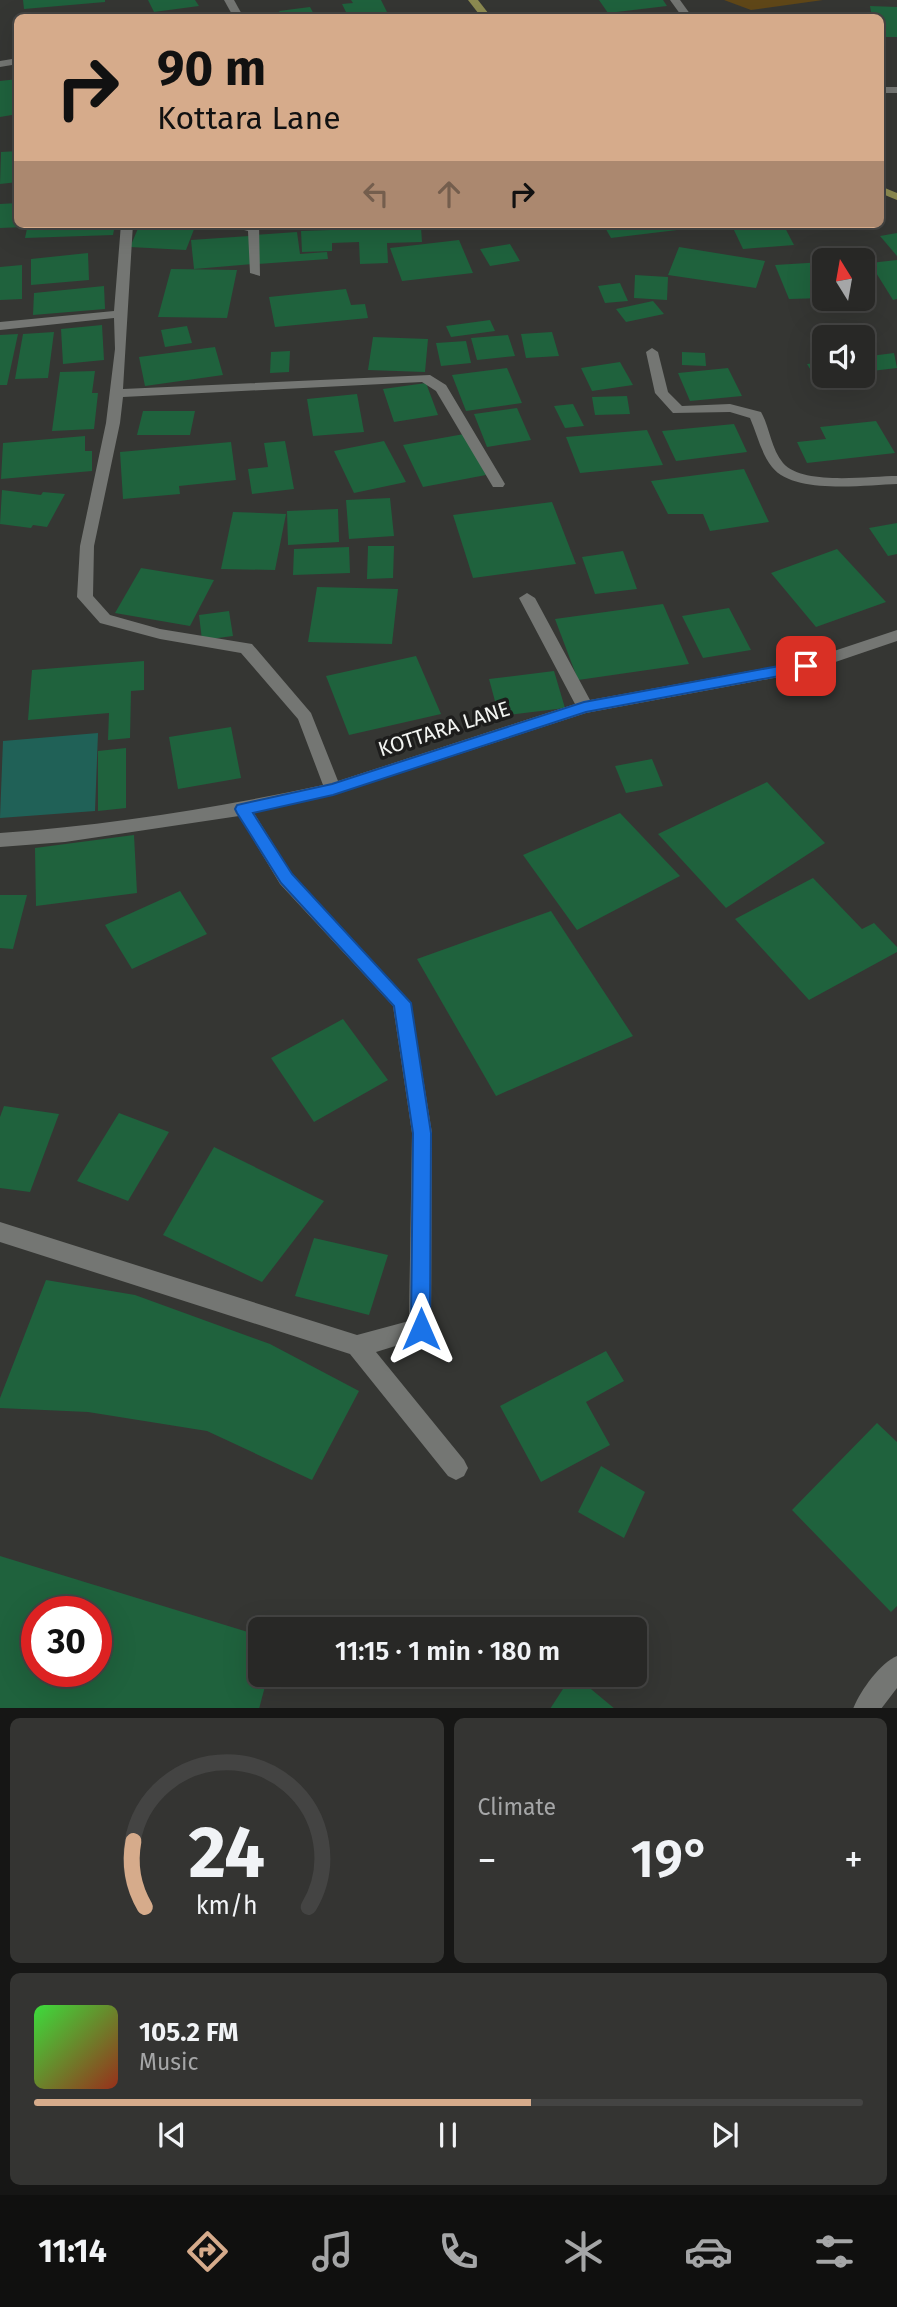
<!DOCTYPE html>
<meta charset="utf-8">
<style>
:root{--surface:#282826;--page:#343432;--text:#f1f3f6;--muted:#a5a6a7;--line:#444443;--accent:#d6ab8b}
body{margin:0;font-family:"Fira Sans",sans-serif;background:var(--page);color:var(--text);height:100vh;display:flex;flex-direction:column;font-size:26px;white-space:nowrap}
*{box-sizing:border-box;margin:0}
p{font-size:23px;color:var(--muted)}
.icon{flex:none;width:38px;height:38px;fill:none;stroke:currentColor;stroke-width:2;stroke-linecap:round;stroke-linejoin:round}
.map{position:relative;height:1708px;overflow:hidden}
.panel{display:flex;flex-direction:column;gap:10px;padding:10px;background:#161615;flex:1}
.panel>*{flex:none}
.guide{position:absolute;left:14px;top:14px;width:870px;height:214px;border-radius:10px;box-shadow:0 7px 28px #0002,0 0 0 2px var(--line);background:#d6ab8b;color:#111;overflow:hidden}
.needle{width:46px;rotate:349deg}
.fabs{position:absolute;left:812px;top:248px;display:grid;gap:14px}
.fabs a{display:grid;place-items:center;width:63px;height:63px;border-radius:10px;background:var(--surface);box-shadow:0 7px 28px #0002,0 0 0 2px var(--line);font-size:35px}
.speed{position:absolute;left:21px;top:1596px;display:flex;gap:14px;font-size:35px;font-weight:700;text-align:center}
.speed>*{display:grid;place-content:center;width:91px;height:91px;border-radius:50%;background:var(--surface);box-shadow:0 7px 28px #0002,0 0 0 2px var(--line);line-height:1}
.speed .limit{border:10px solid #d22;background:#fff;color:#111}
.pin{position:absolute;display:grid;place-items:center;width:60px;height:60px;color:#fff;margin:-30px;border-radius:14px;box-shadow:0 4px 10px #0006}
.me{position:absolute;width:77px;margin:-38px;rotate:0deg;stroke-linejoin:round;filter:drop-shadow(0 0 5px #0008)}
.turn{display:flex;align-items:center;gap:24px;height:147px;padding:0 28px;font-size:32px}
.turn .icon{width:91px;height:91px;stroke-width:2.5}
.turn b{display:block;font-size:49px;line-height:60px}
.lanes{display:flex;align-items:center;height:66px;padding:0 28px;background:#0003;justify-content:center;gap:35px;direction:ltr}
.lanes .off{opacity:.35}
.big{font-size:52px;font-weight:600;line-height:1.1}
.panel .tile{flex:1;display:flex;flex-direction:column;justify-content:center;gap:10px;min-width:0;padding:0 24px;border-radius:10px;background:var(--page)}
.panel .dial{align-items:center;gap:0}
.dial svg{height:182px;overflow:visible;fill:none;stroke:var(--line);stroke-width:7;stroke-linecap:round;text-anchor:middle}
.dial text{fill:var(--text);stroke:none}
.song{display:flex;align-items:center;gap:21px}
.cover{width:84px;height:84px;border-radius:10px;background:linear-gradient(135deg,hsl(120 70% 55%),hsl(10 70% 35%))}
.played{height:7px;border-radius:4px;background:linear-gradient(90deg,var(--accent) 60%,var(--line) 60%)}
.keys{display:flex;justify-content:space-around;direction:ltr}
.heat{display:flex;justify-content:space-between;align-items:center;font-size:38px;direction:ltr}
.panel .tiles{flex:1;display:grid;gap:10px;grid-template-columns:1fr 1fr}
.tile:last-child{grid-column:span 2}
.trip{position:absolute;left:248px;top:1617px;width:399px;height:70px;border-radius:10px;background:var(--surface);box-shadow:0 7px 28px #0002,0 0 0 2px var(--line);font-weight:600;line-height:70px;text-align:center}
.tab-bar{display:flex;height:112px;justify-content:space-around;align-items:center;background:#10100f;color:var(--muted)}
.tab-bar .icon{width:49px;height:49px}
.tab-bar .active{color:var(--accent)}
.tab-bar b{font-size:32px;color:var(--text)}
.map>svg:first-child{display:block}
</style>
<div class="map">
<svg width="897" height="1709" viewBox="0 0 897 1709">
<rect width="100%" height="100%" fill="#353633"/>
<polygon fill="#604718" points="724,0 823,0 751,10"/>
<polygon fill="#206157" points="98,733 95,811 0,818 3,741"/>
<g fill="#1f623d" fill-rule="evenodd">
<polygon points="23,0 105,0 105,2 24,9"/>
<polygon points="148,0 195,0 199,6 154,12"/>
<polygon points="351,0 381,0 390,18 349,18 342,4 353,3"/>
<polygon points="599,0 663,0 667,6 608,13"/>
<polygon points="870,6 897,7 897,37 880,37 880,18 872,18"/>
<polygon points="310,7 316,18 283,18 279,11"/>
<polygon points="18,79 18,114 0,117 0,81"/>
<polygon points="18,151 18,182 0,184 1,152"/>
<polygon points="18,203 18,224 25,224 25,227 0,228 0,204"/>
<polygon points="28,224 115,224 113,235 25,238"/>
<polygon points="140,224 196,224 186,250 130,247"/>
<polygon points="603,224 700,224 702,227 611,238"/>
<polygon points="783,224 794,245 743,249 733,228"/>
<polygon points="421,227 422,242 387,243 388,263 360,264 359,242 332,243 332,251 302,252 301,231"/>
<polygon points="297,232 300,254 327,252 328,259 258,264 254,235"/>
<polygon points="897,233 897,256 880,236"/>
<polygon points="249,236 253,264 194,269 191,240"/>
<polygon points="459,240 473,273 402,281 390,248"/>
<polygon points="510,244 520,261 490,266 480,249"/>
<polygon points="679,247 765,261 756,288 668,275"/>
<polygon points="88,253 89,280 31,285 31,259"/>
<polygon points="897,260 897,299 893,300 870,263"/>
<polygon points="824,262 824,298 789,299 775,265"/>
<polygon points="22,265 22,299 0,300 0,267"/>
<polygon points="171,269 237,270 227,318 158,317"/>
<polygon points="863,273 874,296 863,297"/>
<polygon points="635,275 668,277 667,300 634,298"/>
<polygon points="620,283 628,301 605,303 598,286"/>
<polygon points="104,286 105,309 33,315 34,293"/>
<polygon points="346,289 351,305 365,304 368,318 275,327 269,297"/>
<polygon points="653,301 664,314 626,322 616,309"/>
<polygon points="490,320 495,331 451,337 446,326"/>
<polygon points="102,325 104,360 63,364 61,329"/>
<polygon points="187,326 192,343 165,347 161,330"/>
<polygon points="54,332 48,378 15,379 23,334"/>
<polygon points="552,332 559,356 526,358 521,334"/>
<polygon points="18,334 7,385 0,385 0,335"/>
<polygon points="508,335 515,356 477,360 471,338"/>
<polygon points="373,337 428,339 425,372 368,370"/>
<polygon points="466,341 471,363 441,366 436,343"/>
<polygon points="215,347 223,375 145,386 139,357"/>
<polygon points="290,351 289,372 270,373 271,352"/>
<polygon points="682,352 705,353 706,366 682,365"/>
<polygon points="894,353 897,368 863,372 863,357"/>
<polygon points="620,362 633,385 592,391 581,368"/>
<polygon points="824,362 824,376 858,376 863,383 822,388 807,364"/>
<polygon points="507,368 522,403 466,411 452,375"/>
<polygon points="728,368 742,396 690,401 678,373"/>
<polygon points="95,371 92,393 98,393 94,429 52,431 60,372"/>
<polygon points="426,383 438,415 394,422 383,389"/>
<polygon points="357,394 364,432 313,436 307,399"/>
<polygon points="627,396 630,414 595,415 592,397"/>
<polygon points="573,404 584,426 565,428 554,406"/>
<polygon points="517,408 531,440 487,447 474,414"/>
<polygon points="143,411 195,411 190,435 137,435"/>
<polygon points="876,421 895,453 807,463 797,442 826,439 820,427"/>
<polygon points="734,424 747,452 676,461 662,431"/>
<polygon points="647,430 663,465 580,473 566,437"/>
<polygon points="464,434 486,475 423,487 403,445"/>
<polygon points="85,436 85,451 92,451 92,471 1,479 3,443"/>
<polygon points="285,441 294,489 252,494 248,469 268,467 264,443"/>
<polygon points="384,441 406,482 354,493 334,451"/>
<polygon points="231,442 236,480 179,486 180,494 123,499 120,452"/>
<polygon points="744,469 769,522 710,531 703,514 668,514 651,481"/>
<polygon points="2,490 41,495 43,492 65,494 47,527 33,525 31,528 0,524"/>
<polygon points="390,498 394,536 349,539 346,500"/>
<polygon points="552,502 576,564 473,578 453,515"/>
<polygon points="338,509 339,542 288,545 287,511"/>
<polygon points="233,512 286,514 275,570 221,569"/>
<polygon points="897,523 897,554 888,556 869,528"/>
<polygon points="368,546 394,546 393,578 367,579"/>
<polygon points="349,547 350,573 293,575 294,549"/>
<polygon points="837,549 886,602 816,627 771,573"/>
<polygon points="623,551 637,589 595,594 582,557"/>
<polygon points="141,568 214,580 190,626 115,613"/>
<polygon points="317,587 398,589 392,644 308,642"/>
<polygon points="663,604 689,664 578,680 555,619"/>
<polygon points="729,608 751,650 703,658 682,616"/>
<polygon points="229,611 233,636 202,640 199,615"/>
<polygon points="416,656 441,714 349,735 326,676"/>
<polygon points="144,661 144,690 131,691 130,738 108,740 109,713 28,720 32,670"/>
<polygon points="554,671 565,708 499,716 489,679"/>
<polygon points="231,727 241,778 178,789 169,737"/>
<polygon points="126,748 126,808 98,811 98,751"/>
<polygon points="652,759 663,786 626,793 615,766"/>
<polygon points="767,782 825,843 726,908 658,834"/>
<polygon points="620,813 680,876 577,930 523,855"/>
<polygon points="134,835 137,893 36,906 35,848"/>
<polygon points="813,878 862,929 874,923 897,947 897,952 809,1000 735,919"/>
<polygon points="180,891 207,934 132,969 105,925"/>
<polygon points="0,895 27,895 13,949 0,948"/>
<polygon points="551,911 633,1036 496,1096 417,959"/>
<polygon points="343,1019 388,1080 314,1122 271,1058"/>
<polygon points="4,1106 59,1114 30,1192 0,1188 0,1117"/>
<polygon points="119,1113 169,1132 128,1201 77,1181"/>
<polygon points="214,1147 324,1201 262,1282 163,1235"/>
<polygon points="314,1238 388,1255 369,1315 295,1296"/>
<polygon points="46,1280 135,1295 270,1344 359,1391 312,1480 207,1431 88,1412 0,1408 0,1398"/>
<polygon points="606,1351 624,1381 586,1402 610,1445 541,1482 500,1406"/>
<polygon points="877,1423 897,1442 897,1606 891,1612 792,1510"/>
<polygon points="601,1466 645,1492 624,1538 578,1512"/>
<path d="M0 1556 261 1636V1675H268L259 1709H0ZM37 1612H96V1671H37Z"/>
<polygon points="572,1675 574,1675 615,1709 550,1709"/>
</g>
<g fill="none" stroke-linecap="round" stroke-linejoin="round">
<g fill="#747673" fill-rule="evenodd">
<polygon points="224,0 234,0 244,18 234,18"/>
<polygon points="670,0 680,0 693,18 683,18"/>
<polygon points="18,58 18,64 0,67 0,61"/>
<rect x="880" y="87" width="17" height="6"/>
<path d="M121 224H133L123 389 430 375 446 385 505 484 503 487H493L436 391 422 382 123 397 120 423 94 546 93 596 110 615 160 629 252 644 311 713 338 781 575 704 519 598 527 593 535 598 590 700 804 661 897 630V641L806 672 586 713 333 795 254 813 292 874 411 1003 432 1133 431 1329 428 1336 376 1352 464 1460 468 1468 464 1476 456 1480 448 1476 350 1354 0 1242V1222L357 1335 409 1321 412 1133 393 1006 280 884 239 816 65 842 0 847V833C109 825 217 808 323 785L298 719 241 653 160 639 100 623 77 597 80 546 106 423 115 349 114 318 0 330V322L114 311Z"/>
<polygon points="220,224 259,224 260,276 250,273 248,231"/>
<path d="M652 348 658 352 668 392 682 406 730 404 761 412C770 428 771 449 783 463 803 486 869 476 897 476V484C865 485 794 495 772 467 761 453 757 434 750 418L730 412 673 413 655 393 646 352Z"/>
<path d="M897 1656V1688L881 1709H853C860 1691 880 1663 897 1656Z"/>
</g>
<g fill="#8d8b51" fill-rule="evenodd">
<polygon points="468,0 478,0 492,18 482,18"/>
<polygon points="880,186 897,193 897,200 880,193"/>
</g>
</g>
<polygon fill="#1a73e8" stroke="#114b97" stroke-width="2" points="806,661 811,663 813,666 811,670 586,712 333,795 253,813 292,874 411,1003 431,1133 430,1329 428,1336 421,1339 414,1336 411,1329 413,1133 394,1006 281,883 237,813 235,809 237,805 332,784 584,702"/>
<g text-anchor="middle" dominant-baseline="central" stroke-width="7" stroke-linejoin="round" paint-order="stroke">
<g font-size="21" fill="#f3f5f2" stroke="#1d1d1c">
<text transform="translate(444 729) rotate(-18)">KOTTARA LANE</text>
</g>
</g>
</svg>
<div class="fabs">
<a><svg class="needle" viewBox="-14 -14 28 28"><path d="M0-13l5 13h-10z" fill="#e53935"/><path d="M0 13l5-13h-10z" fill="#a5a6a7"/></svg></a>
<a><svg class="icon" aria-label="sound" viewBox="0 0 24 24"><path d="M4 9h4l5-4v14l-5-4H4zM17 9q2 3 0 6"/></svg></a>
</div>
<div class="speed"><div class="limit">30</div></div>
<div class="pin" style="left:806px;top:666px;background:#d93025"><svg class="icon" aria-label="arrive" viewBox="0 0 24 24"><path d="M6 21V4h12l-3 4 3 4H6"/></svg></div>
<svg class="me" style="left:421px;top:1329px" viewBox="-20 -20 40 40"><path d="M0-17L14 15 0 8-14 15z" fill="#1a73e8" stroke="#fff" stroke-width="4"/></svg>
<div class="trip">11:15 · 1 min · 180 m</div>
<div class="guide">
<div class="turn"><svg class="icon" aria-label="right" viewBox="0 0 24 24"><path d="M7 20v-9h11M14 6l5 5-5 5"/></svg><div><b>90 m</b>Kottara Lane</div></div>
<div class="lanes"><svg class="icon off" aria-label="left" viewBox="0 0 24 24"><path d="M17 20v-9H6M10 6l-5 5 5 5"/></svg><svg class="icon off" aria-label="ahead" viewBox="0 0 24 24"><path d="M12 20V5M6 11l6-6 6 6"/></svg><svg class="icon" aria-label="right" viewBox="0 0 24 24"><path d="M7 20v-9h11M14 6l5 5-5 5"/></svg></div>
</div>
</div>
<section class="panel">
<div class="tiles">
<div class="tile dial"><svg viewBox="0 0 100 80">
<path d="M14 69A42 42 0 1 1 86 69"/>
<path d="M14 69A42 42 0 0 1 9 40" stroke="#d6ab8b"/>
<text x="50" y="56" font-size="32" font-weight="700">24</text>
<text x="50" y="72" font-size="11">km/h</text>
</svg></div>
<div class="tile"><p>Climate</p>
<div class="heat"><a>−</a><b class="big">19°</b><a>+</a></div>
</div>
<div class="tile">
<div class="song"><i class="cover"></i><div><b>105.2 FM</b><p>Music</p></div></div>
<div class="played"></div>
<div class="keys"><svg class="icon" aria-label="previous" viewBox="0 0 24 24"><path d="M18 5L8 12l10 7zM5 5v14"/></svg><svg class="icon" aria-label="pause" viewBox="0 0 24 24"><path d="M8 5v14M16 5v14"/></svg><svg class="icon" aria-label="next" viewBox="0 0 24 24"><path d="M6 5l10 7-10 7zM19 5v14"/></svg></div>
</div>
</div>
</section>
<nav class="tab-bar">
<b>11:14</b>
<svg class="icon active" aria-label="directions" viewBox="0 0 24 24"><path d="M12 3l9 9-9 9-9-9zM9 14v-3h6M13 9l2 2-2 2"/></svg>
<svg class="icon" aria-label="music" viewBox="0 0 24 24"><path d="M9 18V5l10-2v13"/><circle cx="6" cy="18" r="3"/><circle cx="16" cy="16" r="3"/></svg>
<svg class="icon" aria-label="phone" viewBox="0 0 24 24"><path d="M5 4h4l2 5-3 2q2 4 5 5l2-3 5 2v4C11 20 4 13 5 4z"/></svg>
<svg class="icon" aria-label="climate" viewBox="0 0 24 24"><path d="M12 3v18M4 7l16 10M4 17L20 7"/></svg>
<svg class="icon" aria-label="car" viewBox="0 0 24 24"><path d="M5 17H2v-5l4-1 3-4h7l3 4 3 1v5h-3M9 17h6M6 11h13"/><circle cx="7" cy="17" r="2"/><circle cx="17" cy="17" r="2"/></svg>
<svg class="icon" aria-label="filters" viewBox="0 0 24 24"><path d="M4 7h16M4 17h16"/><circle cx="9" cy="7" r="2"/><circle cx="15" cy="17" r="2"/></svg>
</nav>
